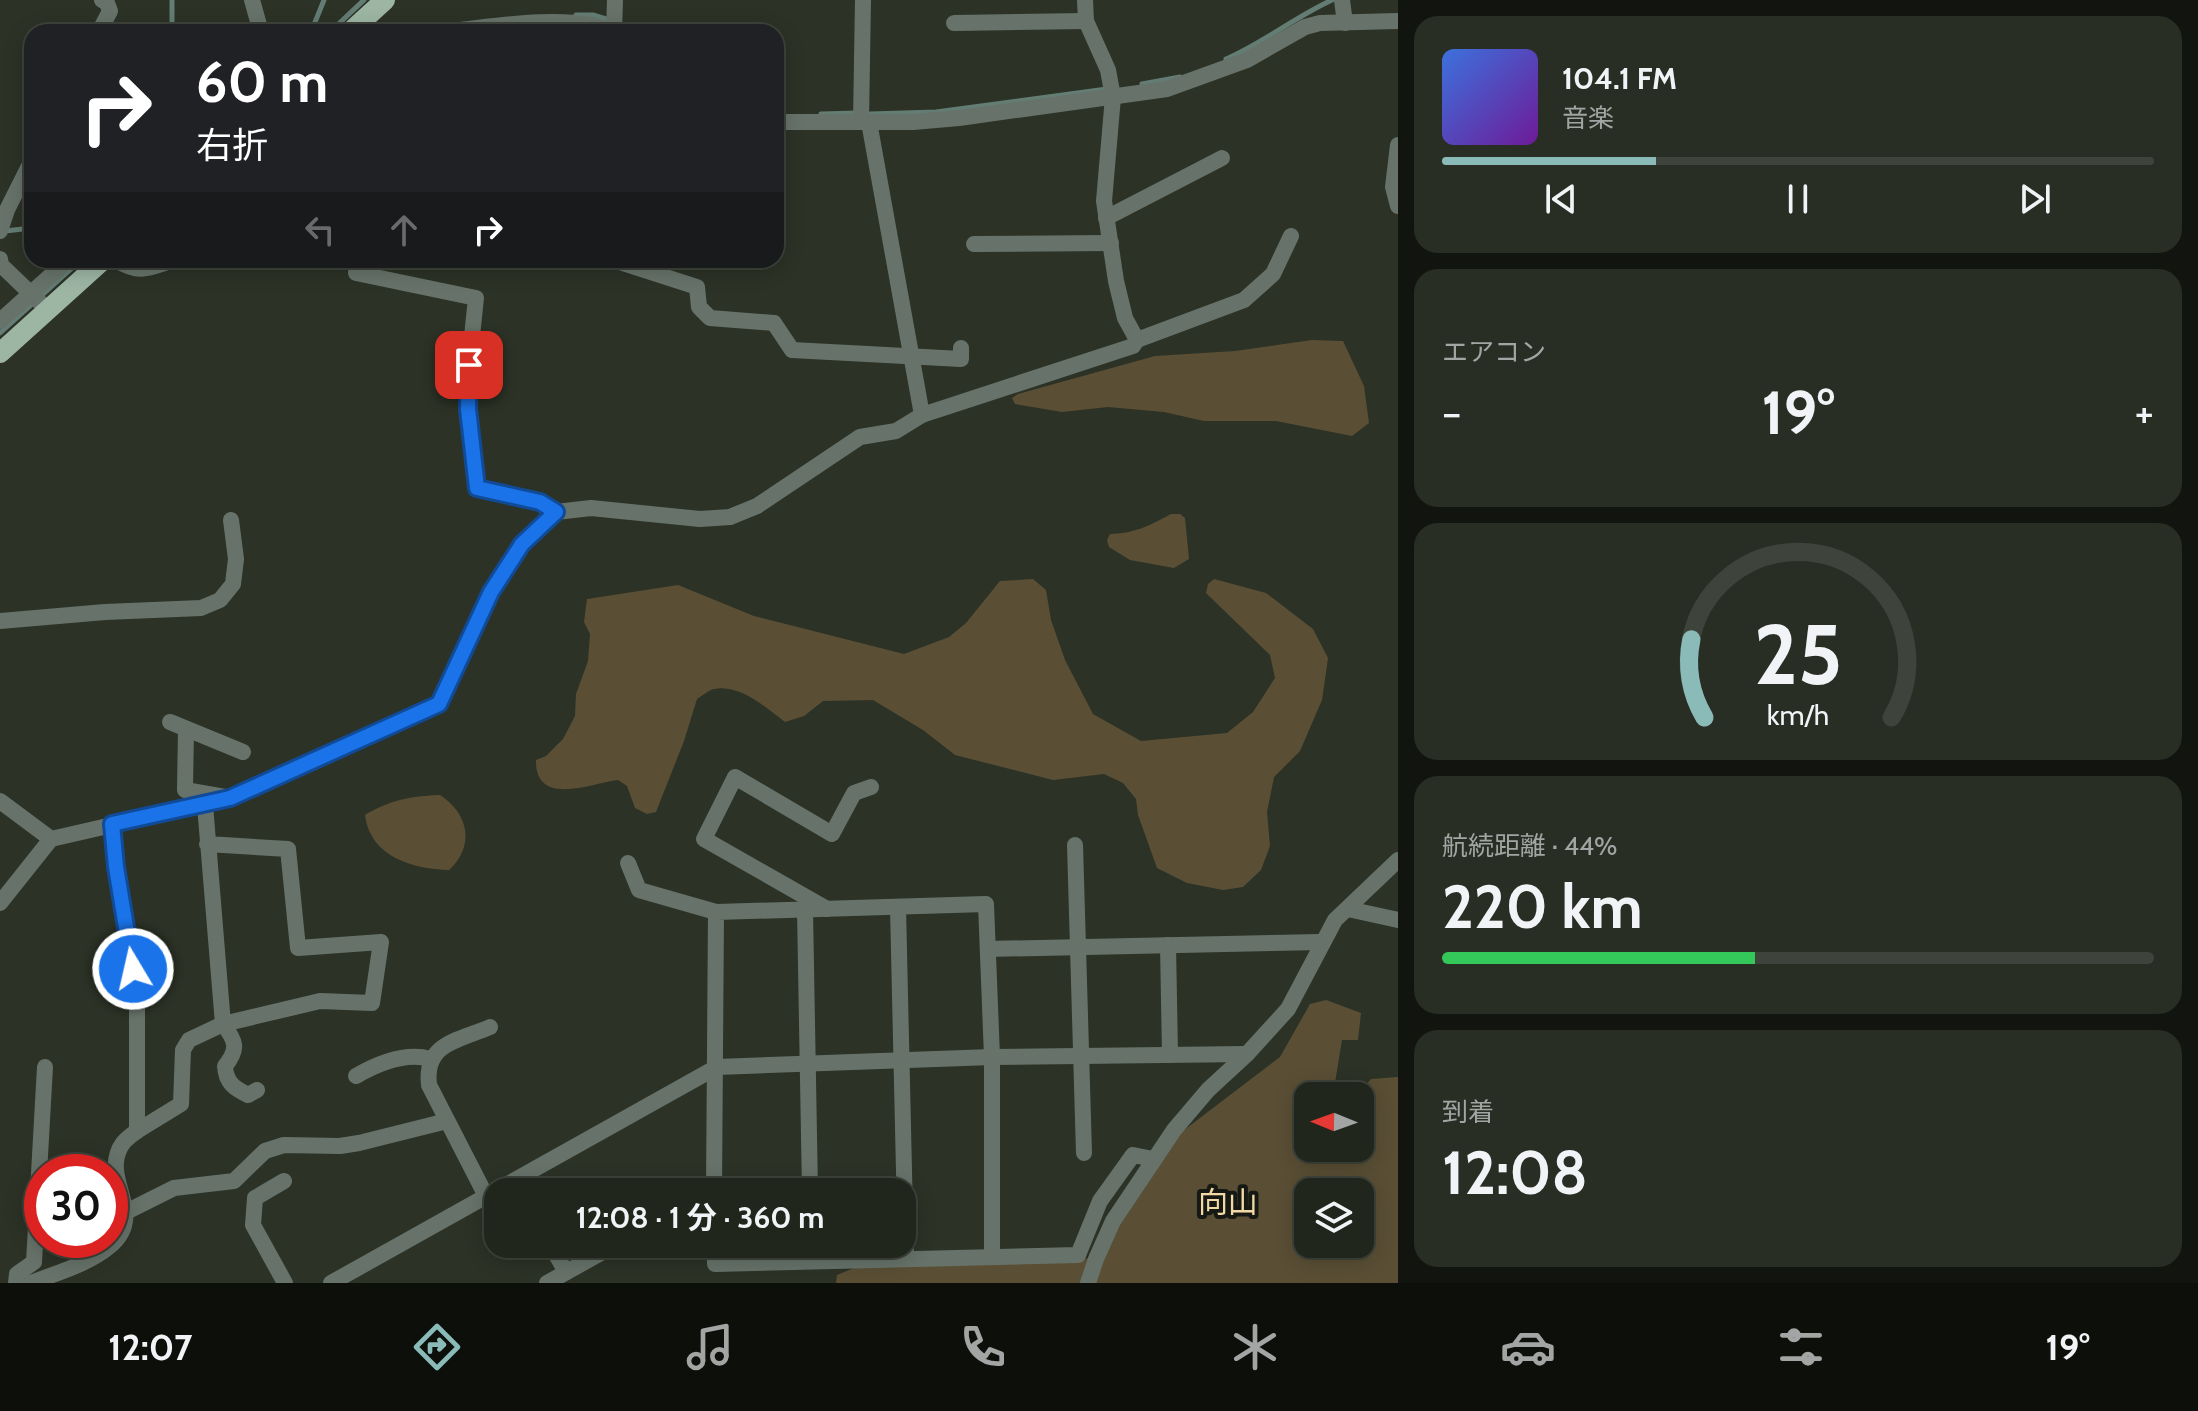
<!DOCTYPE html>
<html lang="ja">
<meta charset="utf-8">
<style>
:root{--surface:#21261c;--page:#292e25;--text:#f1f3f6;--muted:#a2a5a3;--line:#3e433b;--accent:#8bbbb9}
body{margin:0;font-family:Cabin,"Noto Sans JP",sans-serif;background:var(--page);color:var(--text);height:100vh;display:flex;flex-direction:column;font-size:30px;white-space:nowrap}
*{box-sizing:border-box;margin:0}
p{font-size:26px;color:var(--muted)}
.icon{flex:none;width:44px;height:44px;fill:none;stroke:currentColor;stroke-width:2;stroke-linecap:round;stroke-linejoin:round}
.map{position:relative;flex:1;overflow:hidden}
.sheet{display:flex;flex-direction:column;gap:16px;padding:16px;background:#12150f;width:800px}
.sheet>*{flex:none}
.top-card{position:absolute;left:24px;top:24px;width:760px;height:244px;border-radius:24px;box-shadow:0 4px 20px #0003,0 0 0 2px var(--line);background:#202124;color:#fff;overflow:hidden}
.needle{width:52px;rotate:271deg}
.tools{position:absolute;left:1294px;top:1082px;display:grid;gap:16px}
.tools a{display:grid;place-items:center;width:80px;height:80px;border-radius:16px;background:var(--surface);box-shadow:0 4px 20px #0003,0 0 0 2px var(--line);font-size:40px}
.speed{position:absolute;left:24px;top:1154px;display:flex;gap:16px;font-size:40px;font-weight:700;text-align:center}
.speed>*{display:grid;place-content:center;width:104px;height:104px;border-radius:50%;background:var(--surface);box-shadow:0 4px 20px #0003,0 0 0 2px var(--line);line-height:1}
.speed .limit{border:12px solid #d22;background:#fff;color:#111}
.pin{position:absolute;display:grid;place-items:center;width:68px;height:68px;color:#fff;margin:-34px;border-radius:16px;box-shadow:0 4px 12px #0006}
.me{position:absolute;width:88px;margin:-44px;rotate:351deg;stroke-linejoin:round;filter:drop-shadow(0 0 6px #0008)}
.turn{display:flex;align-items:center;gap:28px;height:168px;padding:0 40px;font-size:36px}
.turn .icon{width:104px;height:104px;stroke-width:2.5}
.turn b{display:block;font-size:56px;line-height:68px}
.lanes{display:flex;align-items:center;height:76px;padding:0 40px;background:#0003;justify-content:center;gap:40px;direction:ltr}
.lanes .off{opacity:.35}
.big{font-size:60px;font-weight:700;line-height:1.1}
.sheet .widget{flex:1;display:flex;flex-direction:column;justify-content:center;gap:12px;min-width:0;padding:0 28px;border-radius:24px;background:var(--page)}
.sheet .dial{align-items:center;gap:0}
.dial svg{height:208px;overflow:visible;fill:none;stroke:var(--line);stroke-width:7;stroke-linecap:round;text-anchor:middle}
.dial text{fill:var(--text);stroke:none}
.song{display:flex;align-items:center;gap:24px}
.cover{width:96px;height:96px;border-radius:12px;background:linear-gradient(135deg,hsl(220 70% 55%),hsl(280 70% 35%))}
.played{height:8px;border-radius:4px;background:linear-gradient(90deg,var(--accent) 30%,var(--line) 30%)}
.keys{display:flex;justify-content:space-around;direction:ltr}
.heat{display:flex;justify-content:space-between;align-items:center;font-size:44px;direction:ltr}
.charge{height:12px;border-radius:6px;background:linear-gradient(90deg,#34c759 44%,var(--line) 0)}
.trip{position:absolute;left:484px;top:1178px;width:432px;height:80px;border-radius:24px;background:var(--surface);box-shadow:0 4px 20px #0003,0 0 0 2px var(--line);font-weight:700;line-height:80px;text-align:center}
.tab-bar{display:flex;height:128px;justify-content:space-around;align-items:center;background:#0d0f0b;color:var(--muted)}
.tab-bar .icon{width:56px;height:56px}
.tab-bar .on{color:var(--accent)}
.tab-bar b{font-size:36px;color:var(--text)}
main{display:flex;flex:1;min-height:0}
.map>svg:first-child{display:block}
</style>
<main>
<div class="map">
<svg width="1398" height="1283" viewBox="0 0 1398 1283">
<rect width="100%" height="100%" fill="#2c3226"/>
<g fill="#5a4f35" fill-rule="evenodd">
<polygon points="1312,340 1343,341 1364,386 1369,423 1352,436 1276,421 1204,421 1164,412 1108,407 1062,412 1015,404 1012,398 1018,394 1155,356 1235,351"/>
<path d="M1171 514H1180L1185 518 1189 559 1174 568 1130 560 1109 547 1107 540 1110 534C1133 534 1151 525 1171 514Z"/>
<path d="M1033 579 1046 590 1051 620 1065 660 1093 714 1141 741 1227 733 1253 712 1275 678 1270 655 1206 593 1208 584 1214 579 1266 593 1313 629 1328 658 1322 700 1300 751 1274 777 1267 812 1270 846 1261 870 1243 887 1223 890 1187 883 1157 868 1138 815 1136 799 1123 783 1104 774 1053 780 955 755 923 730 873 700 823 701 804 716 785 722C766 708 741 684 714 689 709 690 702 696 697 699L684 741 656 812 647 814 635 808 627 786 618 780C592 783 535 808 536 760L546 756 563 739 575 716 576 694 588 661 590 634 584 622 587 599 678 585 754 616 904 654 949 637 966 623 1000 581Z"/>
<path d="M440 795C469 814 475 846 449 870 413 869 370 857 365 815 389 800 412 796 440 795Z"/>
<path d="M1326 1000 1361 1013 1358 1040H1342L1334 1089 1357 1096 1371 1079 1398 1077V1283H836L837 1275 861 1265 1102 1258 1118 1222 1175 1137 1280 1057 1310 1004ZM1308 1096H1360V1148H1308ZM1308 1192H1360V1244H1308Z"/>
</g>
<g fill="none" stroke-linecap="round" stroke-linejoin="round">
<g stroke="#637d74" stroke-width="5">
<polyline points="576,15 593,15 606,19"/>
<polyline points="624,29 627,32"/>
<polyline points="172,32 172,0"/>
<polyline points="311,32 324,0"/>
<polyline points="330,32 364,0"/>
<polyline points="416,32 446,26"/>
<path d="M1226 59C1263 43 1295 17 1332 0"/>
<polyline points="1142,84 1180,77"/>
<polyline points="821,114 857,113"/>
<polyline points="870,114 936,112 1107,89"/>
<polyline points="5,231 32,228"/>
<polyline points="0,333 81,260"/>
</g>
<g stroke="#67736a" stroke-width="16">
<polyline points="252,0 261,32"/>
<polyline points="1342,0 1345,23"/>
<polyline points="954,23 1086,21"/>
<polyline points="99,32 110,11 107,3 102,0"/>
<path d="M445 32C485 27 578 12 611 32"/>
<polyline points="614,32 615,0"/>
<polyline points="861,121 863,0"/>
<polyline points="776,122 913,122 959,118 1167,89 1247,60 1305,27 1320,23 1398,21"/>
<polyline points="869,122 922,415"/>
<polyline points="1398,145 1393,187 1398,206"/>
<polyline points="1106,218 1222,158"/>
<polyline points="0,231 7,210 32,160"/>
<polyline points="974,244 1111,243"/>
<polyline points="0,259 1,265 49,311"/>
<path d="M116 260C140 275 149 268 174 260"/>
<polyline points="357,260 356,273 476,298 469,365 468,409 477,488 540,502 556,512 591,508 700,519 730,517 757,506 860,437 896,431 922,415 1133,346 1137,340 1125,318 1116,281 1104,201 1113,97 1108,70 1086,21 1085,0"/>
<polyline points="613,260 697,287 699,307 710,318 774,323 792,350 961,359 961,348"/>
<polyline points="0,321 68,260"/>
<polyline points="1137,340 1244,300 1273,274 1291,236"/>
<polyline points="0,621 105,612 201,608 220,600 233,584 236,559 231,520"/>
<polyline points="170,722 243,752"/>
<polyline points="186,729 185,790 225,797"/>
<polyline points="0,801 51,839"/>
<polyline points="205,805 223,1024 320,1001 372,1003 381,942 298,948 288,849 207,844"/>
<polyline points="1075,845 1084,1153"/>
<polyline points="628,863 639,890 716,912"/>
<polyline points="0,903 51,839 230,798 439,704 491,592 522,544 556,512"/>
<polyline points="898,907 906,1259"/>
<polyline points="827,909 704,839 735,777 832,834 854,793 871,787"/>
<polyline points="1348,909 1398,920"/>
<polyline points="805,910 810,1192"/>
<polyline points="1168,945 1170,1055"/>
<polyline points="988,949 1321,942"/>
<path d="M356 1076C377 1064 406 1052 430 1059"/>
<path d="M137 1131 181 1104 183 1050 189 1040 223 1024C236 1041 239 1049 225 1066 226 1083 234 1088 248 1095L257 1090"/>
<polyline points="284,1181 255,1198 253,1225 285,1283"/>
<polyline points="714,1192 716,912 986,904 992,1057 992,1256"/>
<path d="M486 1196 429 1085C424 1043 458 1041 490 1027"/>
<polyline points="128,1211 174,1188 234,1181 265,1151 284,1145 340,1146 359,1143 447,1121"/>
<polyline points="550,1244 566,1272"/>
<polyline points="715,1244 715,1264 1078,1255 1100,1201 1133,1155 1153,1159"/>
<polyline points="811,1244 811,1261"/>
<polyline points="16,1283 17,1274 34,1262 45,1067"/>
<path d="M31 1283C56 1273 89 1264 110 1246 149 1213 98 1178 123 1143 127 1138 133 1134 137 1131V994L116 867 112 824"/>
<polyline points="331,1283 717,1067 992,1057 1247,1054"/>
<polyline points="547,1283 617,1244"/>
<polyline points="1088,1283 1096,1259 1113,1221 1174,1130 1208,1090 1247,1054 1288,1009 1335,920 1398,860"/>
</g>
<g stroke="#9db6a4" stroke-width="20">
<polyline points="350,32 385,0"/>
<polyline points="0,353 103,260"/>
</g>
</g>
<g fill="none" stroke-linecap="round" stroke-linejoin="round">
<defs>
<polyline id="route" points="133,969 116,867 112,824 230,798 439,704 491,592 522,544 556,512 540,502 477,488 468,409 469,365"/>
</defs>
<use href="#route" stroke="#114b97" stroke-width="20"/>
<use href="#route" stroke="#1a73e8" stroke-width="14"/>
</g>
<g text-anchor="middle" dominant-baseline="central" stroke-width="8" stroke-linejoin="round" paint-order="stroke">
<g font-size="30" fill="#f0d9a4" stroke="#161913">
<text x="1228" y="1202">向山</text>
</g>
</g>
</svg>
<div class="tools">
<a><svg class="needle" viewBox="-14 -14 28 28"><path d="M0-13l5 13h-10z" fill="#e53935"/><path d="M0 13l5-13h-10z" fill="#a2a5a3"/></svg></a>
<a><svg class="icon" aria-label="layers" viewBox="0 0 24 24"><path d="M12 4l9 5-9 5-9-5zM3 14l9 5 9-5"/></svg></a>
</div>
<div class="speed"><div class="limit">30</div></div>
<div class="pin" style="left:469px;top:365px;background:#d93025"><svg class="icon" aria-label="arrive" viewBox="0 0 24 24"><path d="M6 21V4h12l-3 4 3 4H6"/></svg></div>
<svg class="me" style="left:133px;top:969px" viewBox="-20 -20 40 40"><circle r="17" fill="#1a73e8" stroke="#fff" stroke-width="3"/><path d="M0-11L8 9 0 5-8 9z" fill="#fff"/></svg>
<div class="trip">12:08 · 1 分 · 360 m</div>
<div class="top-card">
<div class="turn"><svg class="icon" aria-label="right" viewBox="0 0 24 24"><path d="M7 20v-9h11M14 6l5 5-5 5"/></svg><div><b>60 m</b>右折</div></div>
<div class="lanes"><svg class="icon off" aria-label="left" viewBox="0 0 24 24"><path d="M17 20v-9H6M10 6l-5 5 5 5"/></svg><svg class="icon off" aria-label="ahead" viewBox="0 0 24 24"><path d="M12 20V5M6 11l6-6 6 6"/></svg><svg class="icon" aria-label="right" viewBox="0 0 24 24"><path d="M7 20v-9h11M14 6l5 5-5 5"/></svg></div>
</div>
</div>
<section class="sheet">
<div class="widget">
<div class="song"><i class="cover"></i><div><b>104.1 FM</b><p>音楽</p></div></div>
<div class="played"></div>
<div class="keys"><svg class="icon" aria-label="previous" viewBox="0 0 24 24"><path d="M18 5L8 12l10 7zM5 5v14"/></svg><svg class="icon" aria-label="pause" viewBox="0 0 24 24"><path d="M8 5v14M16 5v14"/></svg><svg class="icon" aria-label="next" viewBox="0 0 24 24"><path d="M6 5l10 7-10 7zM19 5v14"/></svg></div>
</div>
<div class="widget"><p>エアコン</p>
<div class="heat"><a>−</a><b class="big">19°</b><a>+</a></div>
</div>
<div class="widget dial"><svg viewBox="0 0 100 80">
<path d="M14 69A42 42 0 1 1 86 69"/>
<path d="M14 69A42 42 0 0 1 9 39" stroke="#8bbbb9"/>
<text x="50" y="56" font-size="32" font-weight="700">25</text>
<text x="50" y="72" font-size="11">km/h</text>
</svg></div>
<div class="widget"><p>航続距離 · 44%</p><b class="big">220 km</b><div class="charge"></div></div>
<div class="widget"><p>到着</p><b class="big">12:08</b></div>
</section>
</main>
<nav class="tab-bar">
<b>12:07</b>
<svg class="icon on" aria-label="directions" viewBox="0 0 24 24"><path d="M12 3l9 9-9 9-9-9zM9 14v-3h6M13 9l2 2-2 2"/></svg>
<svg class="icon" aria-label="music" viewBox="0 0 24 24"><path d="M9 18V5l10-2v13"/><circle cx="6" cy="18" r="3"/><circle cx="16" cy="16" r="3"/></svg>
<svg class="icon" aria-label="phone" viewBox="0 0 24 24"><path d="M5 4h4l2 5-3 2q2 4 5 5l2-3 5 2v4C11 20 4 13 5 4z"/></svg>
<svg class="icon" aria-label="climate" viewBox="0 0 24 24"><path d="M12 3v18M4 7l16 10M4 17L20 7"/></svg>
<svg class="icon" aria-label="car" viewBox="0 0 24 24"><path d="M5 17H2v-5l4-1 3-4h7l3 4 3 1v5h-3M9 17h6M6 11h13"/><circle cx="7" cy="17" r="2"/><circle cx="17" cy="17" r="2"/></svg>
<svg class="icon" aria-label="filters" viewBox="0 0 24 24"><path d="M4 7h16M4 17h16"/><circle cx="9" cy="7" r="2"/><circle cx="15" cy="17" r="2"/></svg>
<b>19°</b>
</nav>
